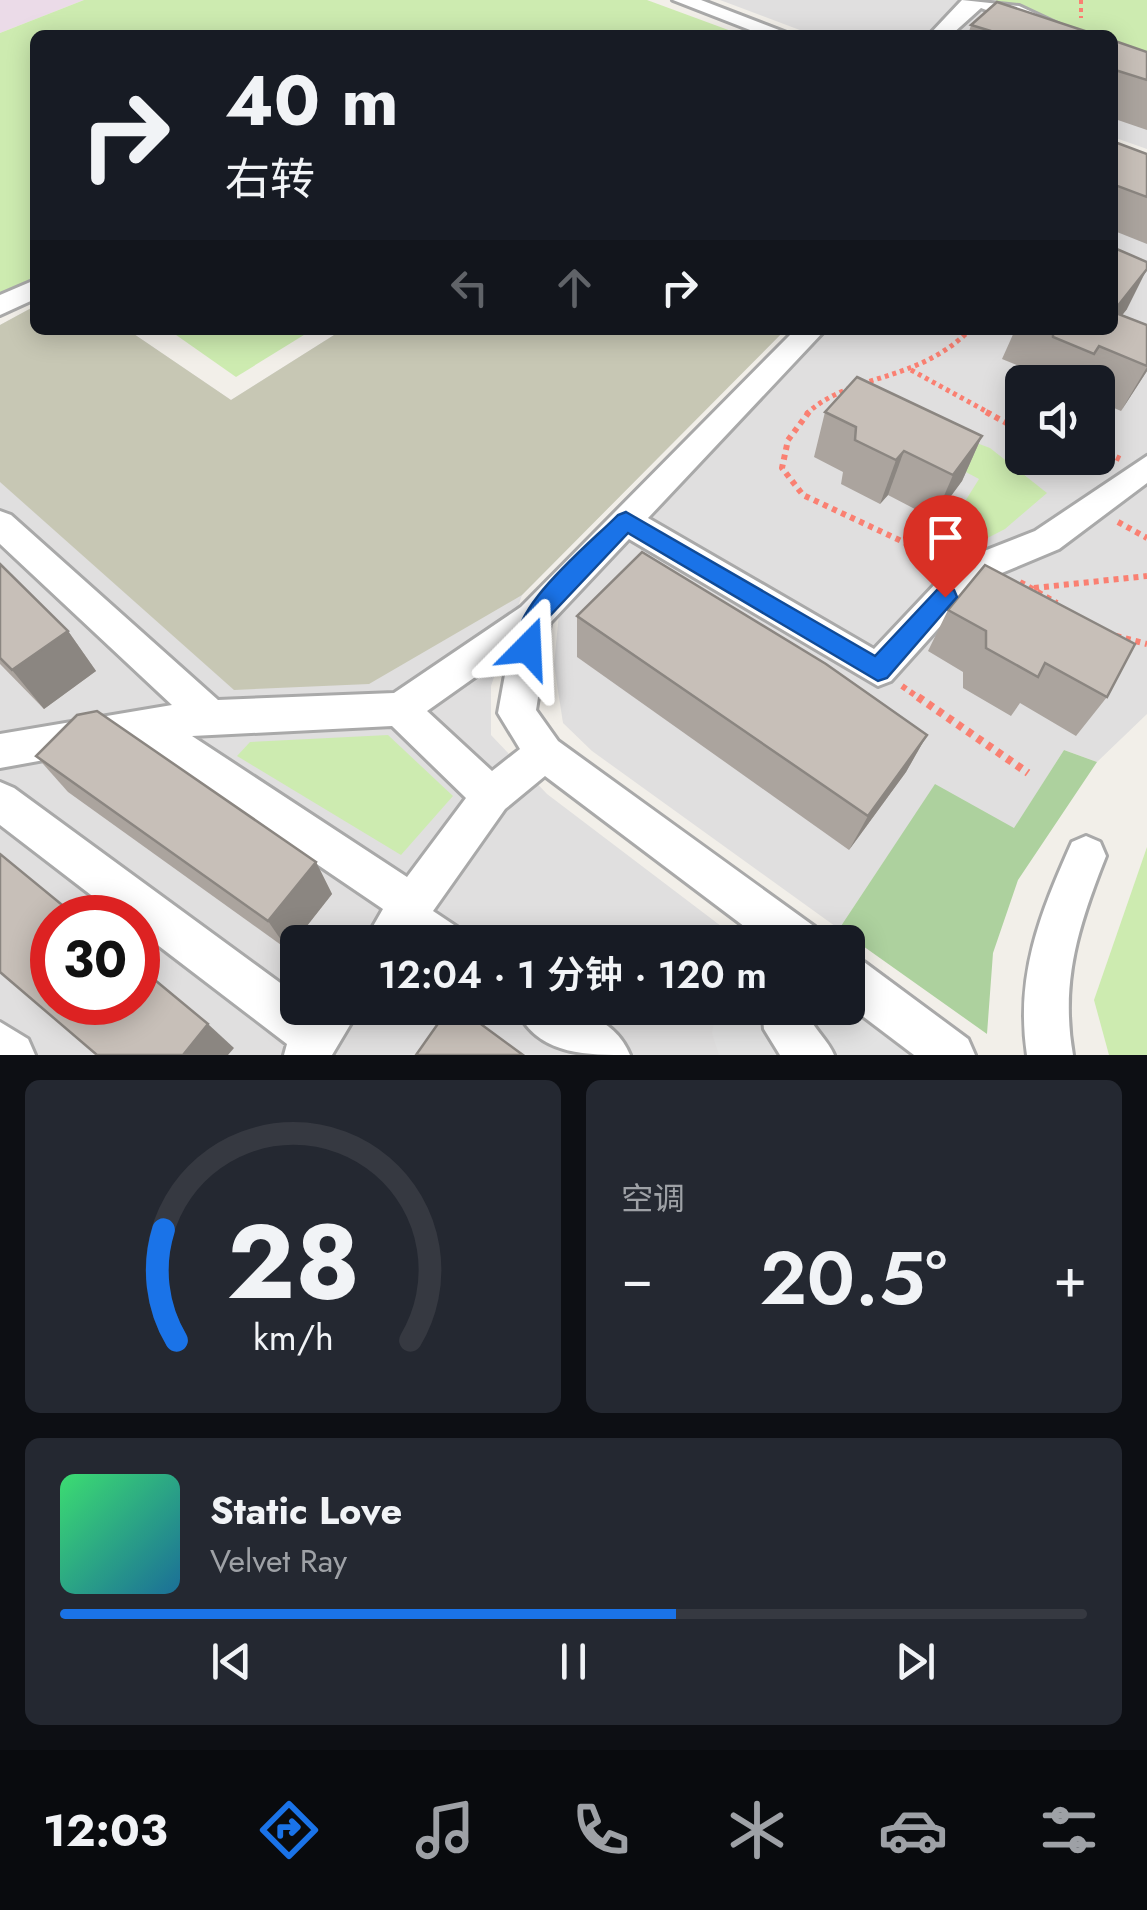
<!DOCTYPE html>
<html lang="zh">
<meta charset="utf-8">
<style>
:root{--surface:#171b24;--page:#242831;--text:#f1f3f6;--muted:#9ea1a6;--line:#363941;--accent:#1a73e8}
body{margin:0;font-family:Jost,"Noto Sans SC",sans-serif;background:var(--page);color:var(--text);height:100vh;display:flex;flex-direction:column;font-size:38px;white-space:nowrap}
*{box-sizing:border-box;margin:0}
p{font-size:32px;color:var(--muted)}
.icon{flex:none;width:55px;height:55px;fill:none;stroke:currentColor;stroke-width:2;stroke-linecap:round;stroke-linejoin:round}
.map{position:relative;height:1055px;overflow:hidden}
.drawer{display:flex;flex-direction:column;gap:25px;padding:25px;background:#0d0f14;flex:1}
.drawer>*{flex:none}
.hud{position:absolute;left:30px;top:30px;width:1088px;height:305px;border-radius:15px;box-shadow:0 5px 25px #0003;background:#171b24;color:var(--text);overflow:hidden}
.fabs{position:absolute;left:1005px;top:365px;display:grid;gap:20px}
.fabs a{display:grid;place-items:center;width:110px;height:110px;border-radius:15px;background:var(--surface);box-shadow:0 5px 25px #0003;font-size:50px}
.speed{position:absolute;left:30px;top:895px;display:flex;gap:20px;font-size:50px;font-weight:700;text-align:center}
.speed>*{display:grid;place-content:center;width:130px;height:130px;border-radius:50%;background:var(--surface);box-shadow:0 5px 25px #0003;line-height:1}
.speed .limit{border:15px solid #d22;background:#fff;color:#111}
.pin{position:absolute;display:grid;place-items:center;width:85px;height:85px;color:#fff;margin:-102px -42px;border-radius:50% 50% 50% 0;rotate:-45deg;box-shadow:0 0 10px #0007}
.pin .icon{rotate:45deg}
.me{position:absolute;width:110px;margin:-55px;rotate:21deg;stroke-linejoin:round;filter:drop-shadow(0 0 8px #0008)}
.turn{display:flex;align-items:center;gap:35px;height:210px;padding:0 30px;font-size:45px}
.turn .icon{width:130px;height:130px;stroke-width:2.5}
.turn b{display:block;font-size:70px;line-height:85px}
.lanes{display:flex;align-items:center;height:95px;padding:0 30px;background:#0003;justify-content:center;gap:50px;direction:ltr}
.lanes .off{opacity:.35}
.big{font-size:75px;font-weight:600;line-height:1.1}
.drawer .card{flex:1;display:flex;flex-direction:column;justify-content:center;gap:15px;min-width:0;padding:0 35px;border-radius:15px;background:var(--page)}
.drawer .dial{align-items:center;gap:0}
.dial svg{height:260px;overflow:visible;fill:none;stroke:var(--line);stroke-width:7;stroke-linecap:round;text-anchor:middle}
.dial text{fill:var(--text);stroke:none}
.song{display:flex;align-items:center;gap:30px}
.cover{width:120px;height:120px;border-radius:15px;background:linear-gradient(135deg,hsl(140 70% 55%),hsl(200 70% 35%))}
.played{height:10px;border-radius:5px;background:linear-gradient(90deg,var(--accent) 60%,var(--line) 60%)}
.keys{display:flex;justify-content:space-around;direction:ltr}
.heat{display:flex;justify-content:space-between;align-items:center;font-size:55px;direction:ltr}
.drawer .tiles{flex:1;display:grid;gap:25px;grid-template-columns:1fr 1fr}
.card:last-child{grid-column:span 2}
.trip{position:absolute;left:280px;top:925px;width:585px;height:100px;border-radius:15px;background:var(--surface);box-shadow:0 5px 25px #0003;font-weight:600;line-height:100px;text-align:center}
.menu{display:flex;height:160px;justify-content:space-around;align-items:center;background:#090b0e;color:var(--muted)}
.menu .icon{width:70px;height:70px}
.menu .current{color:var(--accent)}
.menu b{font-size:45px;color:var(--text)}
.map>svg:first-child{display:block}
</style>
<div class="map">
<svg width="1147" height="1055" viewBox="0 0 1147 1055">
<rect width="100%" height="100%" fill="#f2efe9"/>
<g fill="#e0dfdf" fill-rule="evenodd">
<polygon points="720,0 1147,0 1147,149 1113,137 1112,35 813,35"/>
<path d="M1113 173 1147 186V714L1097 762 1064 750 1014 829 935 785 839 929 592 751 563 723 554 665 559 613 826 330H1112ZM1022 382H1098V458H1022Z"/>
<path d="M35 306V330H128L231 400 342 330H785L522 595 491 686V735L547 794 742 942H298V1008H827L890 1055H0V325ZM52 918H138V1002H52Z"/>
</g>
<polygon fill="#ebdbe8" points="0,0 84,0 0,33"/>
<polygon fill="#c7c7b4" points="35,306 35,330 128,330 231,400 342,330 785,330 522,595 369,684 234,690 0,482 0,325"/>
<g fill="#cdebb0">
<polygon points="84,0 647,0 742,35 35,35 35,279 0,297 0,33"/>
<polygon points="995,0 1147,0 1147,54 1113,43 1112,35 1086,35"/>
<polygon points="169,330 312,330 236,377"/>
<polygon points="880,407 990,448 1047,493 1005,529 968,548 944,535 979,479 866,419"/>
<polygon points="388,735 453,796 401,855 237,756 250,742"/>
<polygon points="1147,847 1147,1055 1109,1055 1094,1000"/>
</g>
<polygon fill="#add19e" points="1064,750 1097,762 1018,880 993,953 987,1034 839,929 935,784 1014,828"/>
<polygon fill="#e2e2e2" points="848,1007 909,1055 719,1055 712,1033 717,1008"/>
<g fill="none" stroke-linecap="round" stroke-linejoin="round">
<defs>
<g id="minor">
<polygon points="673,0 701,0 792,35 763,35"/>
<polygon points="962,0 1019,6 1081,35 1054,35 981,8 951,35 929,35"/>
<polygon points="35,280 35,299 0,315 0,295"/>
<path d="M795 330H825L648 518 874 649 956 562 1035 531 1147 456V483L1059 549 980 582 891 681 878 686 629 539 550 623 536 710 558 741 815 927 821 942H765L545 776 505 809 433 911 457 927 463 942H364L383 909 138 743 0 768V734L172 705 0 544V511L11 515 218 700 394 693 521 607ZM509 653 498 713 520 749 492 771 427 711ZM392 726 466 798 407 877 192 736Z"/>
<polygon points="0,782 14,788 298,996 298,1008 360,1008 332,1055 284,1055 287,1044 138,930 138,918 121,918 0,825"/>
<path d="M1086 836 1100 842 1106 856C1079 924 1060 981 1073 1055H1027C1015 975 1040 914 1072 842Z"/>
<polygon points="848,956 864,962 968,1039 975,1055 914,1055 848,1005"/>
<path d="M516 1008C559 1005 611 1009 630 1055 585 1055 536 1055 516 1008Z"/>
<path d="M762 1008H806C809 1025 827 1038 834 1055H780L764 1029Z"/>
<polygon points="0,1022 28,1039 35,1055 0,1055"/>
</g>
</defs>
<use href="#minor" stroke="#a9a9a9" stroke-width="6"/>
<polyline stroke="#fa8072" stroke-width="4" stroke-dasharray="4 4" stroke-linecap="butt" points="1081,0 1081,18"/>
<g stroke="#fa8072" stroke-width="5" stroke-dasharray="4 4" stroke-linecap="butt">
<polyline points="911,370 991,414"/>
<path d="M806 414C853 372 915 384 970 330"/>
</g>
<g stroke="#fa8072" stroke-width="6" stroke-dasharray="5 5" stroke-linecap="butt">
<polyline points="809,412 788,440 782,468 803,495 940,559"/>
<polyline points="986,412 1014,427 1022,420"/>
<polyline points="1098,449 1120,459"/>
<polyline points="1118,522 1147,538"/>
<polyline points="1020,582 1057,603"/>
<polyline points="1034,588 1147,576"/>
<polyline points="1116,636 1147,644"/>
<polyline points="902,686 922,700"/>
</g>
<polyline stroke="#fa8072" stroke-width="8" stroke-dasharray="6 6" stroke-linecap="butt" points="918,697 1028,773"/>
<use href="#minor" fill="#fff" fill-rule="evenodd"/>
</g>
<g fill="#aba49e">
<polygon points="971,25 1097,35 968,35"/>
<polygon points="1112,40 1147,52 1147,130 1112,118"/>
<polygon points="1112,141 1147,154 1147,244 1112,230"/>
<polygon points="1112,247 1127,309 1122,315 1147,325 1147,371 1121,411 1098,401 1098,382 1032,382 1031,371 1002,359 1015,330 1112,330"/>
<polygon points="825,412 982,436 962,481 934,519 888,495 880,504 841,484 843,472 814,457"/>
<polygon points="0,564 68,631 96,671 44,709 0,664"/>
<polygon points="948,610 1107,697 1076,736 1020,703 1011,716 963,688 963,672 928,651"/>
<polygon points="577,616 927,735 906,772 849,850 577,657"/>
<polygon points="36,756 316,862 332,894 288,950 68,792"/>
</g>
<g fill="#8b8681">
<polygon points="1147,269 1127,309 1112,328 1112,313"/>
<polygon points="1147,367 1147,371 1121,411"/>
<polygon points="982,436 962,481 934,519 953,475"/>
<polygon points="904,451 888,495 880,504 896,460"/>
<polygon points="68,631 96,671 44,709 12,670"/>
<polygon points="927,735 906,772 849,850 868,816"/>
<polygon points="316,862 332,894 288,950 268,921"/>
<polygon points="208,1024 234,1048 228,1055 183,1055"/>
</g>
<g fill="#c7bfb8" stroke="#8b8681" stroke-width="2.5">
<polygon points="997,2 1097,35 1004,35 971,25"/>
<polygon points="1112,40 1147,52 1147,80 1112,69"/>
<polygon points="1112,141 1147,154 1147,197 1112,184"/>
<polygon points="1112,247 1147,262 1147,269 1113,312 1147,325 1147,366 1099,346 1094,354 1053,337 1053,330 1112,330"/>
<polygon points="857,377 982,436 953,475 904,451 896,460 855,440 856,427 825,412"/>
<polygon points="642,552 826,664 927,735 868,816 577,616"/>
<polygon points="0,564 68,631 12,670 0,658"/>
<polygon points="985,565 1135,644 1107,697 1045,663 1038,677 986,648 986,631 948,610"/>
<polygon points="97,711 316,862 268,921 36,756 77,715"/>
<polygon points="0,854 78,918 52,918 52,1002 138,1002 138,966 208,1024 183,1055 97,1055 0,972"/>
<polygon points="449,1008 459,1008 523,1055 416,1055"/>
</g>
<path fill="#1a73e8" stroke="#114b97" stroke-width="2.5" d="M626 512 875 656 937 590H954L957 597 887 678 878 681 628 533 545 621 537 656H519C499 615 591 543 618 515Z"/>
</svg>
<div class="fabs">
<a><svg class="icon" aria-label="sound" viewBox="0 0 24 24"><path d="M4 9h4l5-4v14l-5-4H4zM17 9q2 3 0 6"/></svg></a>
</div>
<div class="speed"><div class="limit">30</div></div>
<div class="pin" style="left:945px;top:597px;background:#d93025"><svg class="icon" aria-label="arrive" viewBox="0 0 24 24"><path d="M6 21V4h12l-3 4 3 4H6"/></svg></div>
<svg class="me" style="left:528px;top:648px" viewBox="-20 -20 40 40"><path d="M0-17L14 15 0 8-14 15z" fill="#1a73e8" stroke="#fff" stroke-width="4"/></svg>
<div class="trip">12:04 · 1 分钟 · 120 m</div>
<div class="hud">
<div class="turn"><svg class="icon" aria-label="right" viewBox="0 0 24 24"><path d="M7 20v-9h11M14 6l5 5-5 5"/></svg><div><b>40 m</b>右转</div></div>
<div class="lanes"><svg class="icon off" aria-label="left" viewBox="0 0 24 24"><path d="M17 20v-9H6M10 6l-5 5 5 5"/></svg><svg class="icon off" aria-label="ahead" viewBox="0 0 24 24"><path d="M12 20V5M6 11l6-6 6 6"/></svg><svg class="icon" aria-label="right" viewBox="0 0 24 24"><path d="M7 20v-9h11M14 6l5 5-5 5"/></svg></div>
</div>
</div>
<section class="drawer">
<div class="tiles">
<div class="card dial"><svg viewBox="0 0 100 80">
<path d="M14 69A42 42 0 1 1 86 69"/>
<path d="M14 69A42 42 0 0 1 10 35" stroke="#1a73e8"/>
<text x="50" y="56" font-size="32" font-weight="700">28</text>
<text x="50" y="72" font-size="11">km/h</text>
</svg></div>
<div class="card"><p>空调</p>
<div class="heat"><a>−</a><b class="big">20.5°</b><a>+</a></div>
</div>
<div class="card">
<div class="song"><i class="cover"></i><div><b>Static Love</b><p>Velvet Ray</p></div></div>
<div class="played"></div>
<div class="keys"><svg class="icon" aria-label="previous" viewBox="0 0 24 24"><path d="M18 5L8 12l10 7zM5 5v14"/></svg><svg class="icon" aria-label="pause" viewBox="0 0 24 24"><path d="M8 5v14M16 5v14"/></svg><svg class="icon" aria-label="next" viewBox="0 0 24 24"><path d="M6 5l10 7-10 7zM19 5v14"/></svg></div>
</div>
</div>
</section>
<nav class="menu">
<b>12:03</b>
<svg class="icon current" aria-label="directions" viewBox="0 0 24 24"><path d="M12 3l9 9-9 9-9-9zM9 14v-3h6M13 9l2 2-2 2"/></svg>
<svg class="icon" aria-label="music" viewBox="0 0 24 24"><path d="M9 18V5l10-2v13"/><circle cx="6" cy="18" r="3"/><circle cx="16" cy="16" r="3"/></svg>
<svg class="icon" aria-label="phone" viewBox="0 0 24 24"><path d="M5 4h4l2 5-3 2q2 4 5 5l2-3 5 2v4C11 20 4 13 5 4z"/></svg>
<svg class="icon" aria-label="climate" viewBox="0 0 24 24"><path d="M12 3v18M4 7l16 10M4 17L20 7"/></svg>
<svg class="icon" aria-label="car" viewBox="0 0 24 24"><path d="M5 17H2v-5l4-1 3-4h7l3 4 3 1v5h-3M9 17h6M6 11h13"/><circle cx="7" cy="17" r="2"/><circle cx="17" cy="17" r="2"/></svg>
<svg class="icon" aria-label="filters" viewBox="0 0 24 24"><path d="M4 7h16M4 17h16"/><circle cx="9" cy="7" r="2"/><circle cx="15" cy="17" r="2"/></svg>
</nav>
